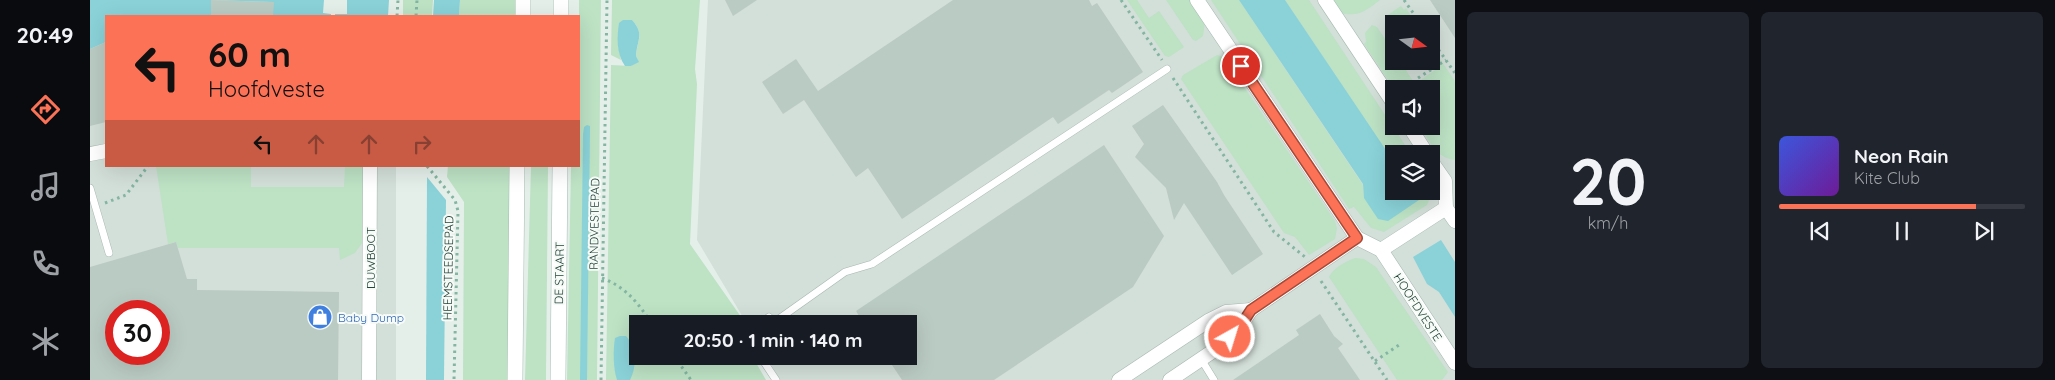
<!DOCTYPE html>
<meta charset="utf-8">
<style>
:root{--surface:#171b24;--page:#20242c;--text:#f1f3f6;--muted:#9ea1a6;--line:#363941;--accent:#fc7256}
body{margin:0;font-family:Quicksand,sans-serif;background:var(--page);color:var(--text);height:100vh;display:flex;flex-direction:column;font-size:19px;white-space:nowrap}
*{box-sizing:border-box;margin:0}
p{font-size:16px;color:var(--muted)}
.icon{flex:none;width:28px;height:28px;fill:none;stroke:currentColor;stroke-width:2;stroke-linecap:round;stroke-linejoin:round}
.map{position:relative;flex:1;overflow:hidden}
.sheet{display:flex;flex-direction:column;gap:12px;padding:12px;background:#0d0f14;width:600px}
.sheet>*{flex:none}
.guide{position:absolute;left:15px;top:15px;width:475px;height:152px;border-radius:0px;box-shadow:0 5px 20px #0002;background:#fc7256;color:#111;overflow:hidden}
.needle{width:32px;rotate:105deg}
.tools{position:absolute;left:1295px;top:15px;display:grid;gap:10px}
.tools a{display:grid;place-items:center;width:55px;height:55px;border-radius:0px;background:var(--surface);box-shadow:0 5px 20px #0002;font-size:25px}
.speed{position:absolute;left:15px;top:300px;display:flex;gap:10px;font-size:25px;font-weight:700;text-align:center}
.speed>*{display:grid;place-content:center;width:65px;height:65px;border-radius:50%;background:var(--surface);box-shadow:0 5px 20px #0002;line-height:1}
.speed .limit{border:8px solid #d22;background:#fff;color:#111}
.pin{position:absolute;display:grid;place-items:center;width:42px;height:42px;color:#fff;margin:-21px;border:2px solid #fff;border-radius:50%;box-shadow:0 1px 5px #0007}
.me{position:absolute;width:55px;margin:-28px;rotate:39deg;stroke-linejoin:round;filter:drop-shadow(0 0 4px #0008)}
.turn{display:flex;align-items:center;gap:18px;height:105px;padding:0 20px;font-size:22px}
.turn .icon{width:65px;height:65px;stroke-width:2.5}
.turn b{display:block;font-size:35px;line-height:42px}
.lanes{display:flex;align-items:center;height:48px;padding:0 20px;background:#0003;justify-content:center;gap:25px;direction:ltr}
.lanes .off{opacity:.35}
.sheet .tile{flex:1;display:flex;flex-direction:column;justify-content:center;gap:8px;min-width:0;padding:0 18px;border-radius:8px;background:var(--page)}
.sheet .dial{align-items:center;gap:0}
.dial b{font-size:65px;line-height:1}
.song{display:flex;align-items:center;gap:15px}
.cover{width:60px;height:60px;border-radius:8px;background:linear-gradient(135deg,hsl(230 70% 55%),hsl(280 70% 35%))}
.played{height:5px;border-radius:2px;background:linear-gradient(90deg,var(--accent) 80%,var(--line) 80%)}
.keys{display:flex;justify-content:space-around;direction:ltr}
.sheet .tiles{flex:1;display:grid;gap:12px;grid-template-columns:repeat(2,1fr)}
.trip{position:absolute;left:539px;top:315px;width:288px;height:50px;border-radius:0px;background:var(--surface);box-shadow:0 5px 20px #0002;font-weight:700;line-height:50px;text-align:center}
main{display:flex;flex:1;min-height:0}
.tab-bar{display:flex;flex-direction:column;width:90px;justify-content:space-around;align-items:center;background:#090b0e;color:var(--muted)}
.tab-bar .icon{width:35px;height:35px}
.tab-bar .active{color:var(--accent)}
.tab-bar b{font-size:22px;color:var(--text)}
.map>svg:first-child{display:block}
</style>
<main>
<nav class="tab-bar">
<b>20:49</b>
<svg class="icon active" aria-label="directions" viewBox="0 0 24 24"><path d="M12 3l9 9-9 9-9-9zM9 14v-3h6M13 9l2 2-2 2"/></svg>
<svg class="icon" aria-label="music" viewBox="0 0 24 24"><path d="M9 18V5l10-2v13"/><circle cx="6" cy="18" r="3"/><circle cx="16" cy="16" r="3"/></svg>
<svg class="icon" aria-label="phone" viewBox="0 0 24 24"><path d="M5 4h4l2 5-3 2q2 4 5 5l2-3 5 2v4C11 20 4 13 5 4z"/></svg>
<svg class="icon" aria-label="climate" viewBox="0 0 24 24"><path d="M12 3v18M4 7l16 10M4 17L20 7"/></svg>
</nav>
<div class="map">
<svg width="1365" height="380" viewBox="0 0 1365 380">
<rect width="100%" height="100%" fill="#e5efea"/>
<g fill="#d3dfd9" fill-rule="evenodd">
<path d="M0 0H280L279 16H16V166H306V380H0ZM26 311H69V354H26Z"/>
<path d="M618 0H1365V380H690L676 356H818V324H657L607 240ZM1304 24H1341V61H1304ZM1304 89H1341V126H1304ZM1304 154H1341V191H1304Z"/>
</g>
<g fill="#bde2c4">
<polygon points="313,0 343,0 342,16 313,16"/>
<polygon points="370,0 429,0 428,16 369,16"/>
<polygon points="489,0 511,0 507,380 477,380 481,166 489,166"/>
<path d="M522 0H610L605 69 607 84 600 244 656 324H548V356H662L676 380H516L521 65 541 66 548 61 546 56C547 40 555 34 542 20L538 21 528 31V44L531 60 521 55Z"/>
<polygon points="1037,0 1047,0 1059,18 1069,11 1094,47 1079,57 1075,56"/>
<polygon points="1076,0 1101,0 1115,22 1113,36 1106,41 1103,40"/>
<polygon points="1121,0 1149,0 1273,185 1274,198 1331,196 1330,191 1341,191 1341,185 1342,194 1337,205 1294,232 1281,228 1264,207 1259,209"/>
<polygon points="1195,0 1219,0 1321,154 1304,154 1303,162"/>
<path d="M1241 0H1290C1274 12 1269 17 1249 13Z"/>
<polygon points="1311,6 1314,10 1316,8 1326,24 1314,24 1312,20 1301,27 1296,20 1296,16"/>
<path d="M1282 25 1287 27 1304 52V61H1310L1325 84 1345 70 1339 61H1341V46L1365 81V160C1346 158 1339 141 1330 126H1341V89H1304L1274 44 1276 42 1275 33Z"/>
<polygon points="1127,55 1131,56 1138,63 1245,221 1247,228 1245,239 1219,255 1205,237 1194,233 1091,79 1093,75"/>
<polygon points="66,166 161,166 161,187 254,187 255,166 275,166 275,239 265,253 250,260 249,248 88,248 86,242 78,244"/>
<polygon points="358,166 424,166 419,380 373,380 374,202 357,177"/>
<polygon points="441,166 458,166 456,380 435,380"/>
<path d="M1265 258 1274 259 1286 267 1358 372 1352 380H1307L1239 277C1244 267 1255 262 1265 258Z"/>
</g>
<g fill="#8ad2d8">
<polygon points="0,0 299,0 298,16 183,16 183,2 122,0 121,16 16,16 16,42 0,49"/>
<polygon points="344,0 370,0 369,16 343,16"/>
<polygon points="1149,0 1195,0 1304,162 1304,191 1330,191 1329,200 1298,221 1288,219 1274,198 1273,184"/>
<path d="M533 20H542C555 34 547 40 546 56L549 62 541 66H535C526 53 527 37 529 23Z"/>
<polygon points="497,125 500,126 500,130 497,380 490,380 493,134 494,127"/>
<polygon points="337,177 356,200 354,380 336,380"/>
<polygon points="1351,240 1365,262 1365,317 1349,292 1337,284 1323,257"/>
<path d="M530 336H536C547 348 547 366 540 380H527C523 368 523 350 525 338Z"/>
</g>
<polygon fill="#e5efea" points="234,0 257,0 257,14 245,14 245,16 241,16 241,14 233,13"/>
<g fill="#bacbc3" fill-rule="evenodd">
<polygon points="121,0 184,2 183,16 121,16"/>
<polygon points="635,0 667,0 643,16"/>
<polygon points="863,0 999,0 1002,6 1007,3 1053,72 1022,93 1019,90 968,124 963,117 812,219 778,168 766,177 714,100 693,114 672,82 706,59 728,91"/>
<polygon points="1340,0 1365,0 1365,38"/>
<polygon points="16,42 16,122 0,126 0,49"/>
<polygon points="1073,105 1127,182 1134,195 1173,254 1142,275 1094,203 1084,220 1076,188 1045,157 1054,144 1042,126"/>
<polygon points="1014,145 1074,236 1043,287 904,380 812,380 796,356 818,356 818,324 774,324 766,311"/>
<path d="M86 242 97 279H107V290L249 292 248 380H0V267ZM26 311H69V354H26Z"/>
<polygon points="1230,314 1244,336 1253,344 1248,348 1270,380 1143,380 1209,335 1206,330"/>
</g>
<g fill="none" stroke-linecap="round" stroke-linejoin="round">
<defs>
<g id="service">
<polyline points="0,188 19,253"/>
<polyline points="670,324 679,317 683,323 755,272 782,264 1077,69"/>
<polyline points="670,356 686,380"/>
<polyline points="1111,359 1124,380"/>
</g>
<g id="minor">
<polyline points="1107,0 1267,238 1291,250 1365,363"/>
<polyline points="1235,0 1304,104"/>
<polyline points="1319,126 1337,154"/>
<polyline points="0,154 16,151"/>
<polyline points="1341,161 1355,181 1356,208 1365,221"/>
<polyline points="1291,250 1356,208"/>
<polyline points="279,380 280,166"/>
<polyline points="1029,380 1118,321 1136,312 1161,310"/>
<polyline points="1080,380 1132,345 1148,330 1161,310 1267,238"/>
</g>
<g id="secondary">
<polyline points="433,16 433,0"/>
<polyline points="471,16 471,0"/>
<polyline points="425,380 427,166"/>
<polyline points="468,380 470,166"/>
</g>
</defs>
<use href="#service" stroke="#a7b8b1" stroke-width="8"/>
<use href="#minor" stroke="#a7b8b1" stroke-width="15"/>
<use href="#secondary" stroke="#a3bcb1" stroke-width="16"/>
<g stroke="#83b5a2" stroke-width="3" stroke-dasharray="2.5 4" stroke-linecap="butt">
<polyline points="1031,0 1072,60"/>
<polyline points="1314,0 1331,24"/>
<polyline points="307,16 308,0"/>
<polyline points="326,16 327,0"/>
<polyline points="1341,39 1365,73"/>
<polyline points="1083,78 1184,232 1215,257"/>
<polyline points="1328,78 1356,60"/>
<polyline points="337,166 365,200 368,211 364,380"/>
<polyline points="15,203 36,195 58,166"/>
<path d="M512 278C536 287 549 304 562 324"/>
<polyline points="1231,281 1297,380"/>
<polyline points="584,356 601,380"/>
<polyline points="1285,361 1312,343"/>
<polyline points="511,380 517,0"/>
</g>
<use href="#service" stroke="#fff" stroke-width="7"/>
<use href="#minor" stroke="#fff" stroke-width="14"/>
<use href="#secondary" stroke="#fff" stroke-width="15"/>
</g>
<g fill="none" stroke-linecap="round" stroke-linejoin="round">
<defs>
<polyline id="route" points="1140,337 1148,330 1161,310 1267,238 1151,66"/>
</defs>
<use href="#route" stroke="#a44a38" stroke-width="12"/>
<use href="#route" stroke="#fc7256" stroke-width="9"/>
</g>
<defs>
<symbol id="shop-disc" viewBox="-11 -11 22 22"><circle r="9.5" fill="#3f7fe0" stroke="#f7fbf8"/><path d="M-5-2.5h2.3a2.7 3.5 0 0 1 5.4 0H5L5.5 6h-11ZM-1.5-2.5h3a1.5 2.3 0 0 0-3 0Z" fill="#fff"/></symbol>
</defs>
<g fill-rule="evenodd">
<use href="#shop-disc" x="216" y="303" width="28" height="28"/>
</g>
<g text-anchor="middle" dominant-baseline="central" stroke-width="4" stroke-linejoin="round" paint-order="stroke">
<g font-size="12" fill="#224338" stroke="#f7fbf8">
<text transform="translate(504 224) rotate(-89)">RANDVESTEPAD</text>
<text transform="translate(280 258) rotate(-90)">DUWBOOT</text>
<text transform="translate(358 268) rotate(-89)">HEEMSTEEDSEPAD</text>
<text transform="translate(469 273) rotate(-89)">DE STAART</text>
<text transform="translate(1328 307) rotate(57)">HOOFDVESTE</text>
</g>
<g font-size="12" fill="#366cbe" stroke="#f7fbf8" text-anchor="start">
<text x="248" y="317">Baby Dump</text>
</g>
</g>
</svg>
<div class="tools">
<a><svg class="needle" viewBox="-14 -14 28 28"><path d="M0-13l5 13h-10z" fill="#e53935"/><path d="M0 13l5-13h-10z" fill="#9ea1a6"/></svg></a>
<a><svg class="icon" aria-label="sound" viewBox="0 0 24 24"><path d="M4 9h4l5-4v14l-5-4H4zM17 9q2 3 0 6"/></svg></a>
<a><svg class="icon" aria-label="layers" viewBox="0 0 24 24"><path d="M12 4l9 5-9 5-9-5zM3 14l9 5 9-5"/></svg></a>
</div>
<div class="speed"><div class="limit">30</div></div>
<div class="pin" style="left:1151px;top:66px;background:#d93025"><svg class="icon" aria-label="arrive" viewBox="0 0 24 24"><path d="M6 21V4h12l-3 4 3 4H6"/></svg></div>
<svg class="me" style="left:1140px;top:337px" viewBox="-20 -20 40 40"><circle r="17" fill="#fc7256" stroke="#fff" stroke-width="3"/><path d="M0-11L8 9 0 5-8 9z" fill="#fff"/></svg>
<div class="trip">20:50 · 1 min · 140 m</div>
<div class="guide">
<div class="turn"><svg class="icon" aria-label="left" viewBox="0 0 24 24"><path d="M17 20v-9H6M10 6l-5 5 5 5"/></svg><div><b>60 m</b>Hoofdveste</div></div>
<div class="lanes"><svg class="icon" aria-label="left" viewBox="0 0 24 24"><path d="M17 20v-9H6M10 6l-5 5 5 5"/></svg><svg class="icon off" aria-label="ahead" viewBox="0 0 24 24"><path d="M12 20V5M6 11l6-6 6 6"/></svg><svg class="icon off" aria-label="ahead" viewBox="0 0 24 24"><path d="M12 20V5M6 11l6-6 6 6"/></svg><svg class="icon off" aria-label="right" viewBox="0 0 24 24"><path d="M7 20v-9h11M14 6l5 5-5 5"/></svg></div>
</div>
</div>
<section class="sheet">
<div class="tiles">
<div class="tile dial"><b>20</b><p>km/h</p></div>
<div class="tile">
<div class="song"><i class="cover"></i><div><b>Neon Rain</b><p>Kite Club</p></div></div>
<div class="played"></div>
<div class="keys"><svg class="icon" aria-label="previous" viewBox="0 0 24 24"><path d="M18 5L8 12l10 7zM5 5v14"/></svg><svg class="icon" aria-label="pause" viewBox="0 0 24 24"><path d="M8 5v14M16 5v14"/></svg><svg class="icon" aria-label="next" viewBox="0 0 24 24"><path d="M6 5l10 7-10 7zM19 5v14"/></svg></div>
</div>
</div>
</section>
</main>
